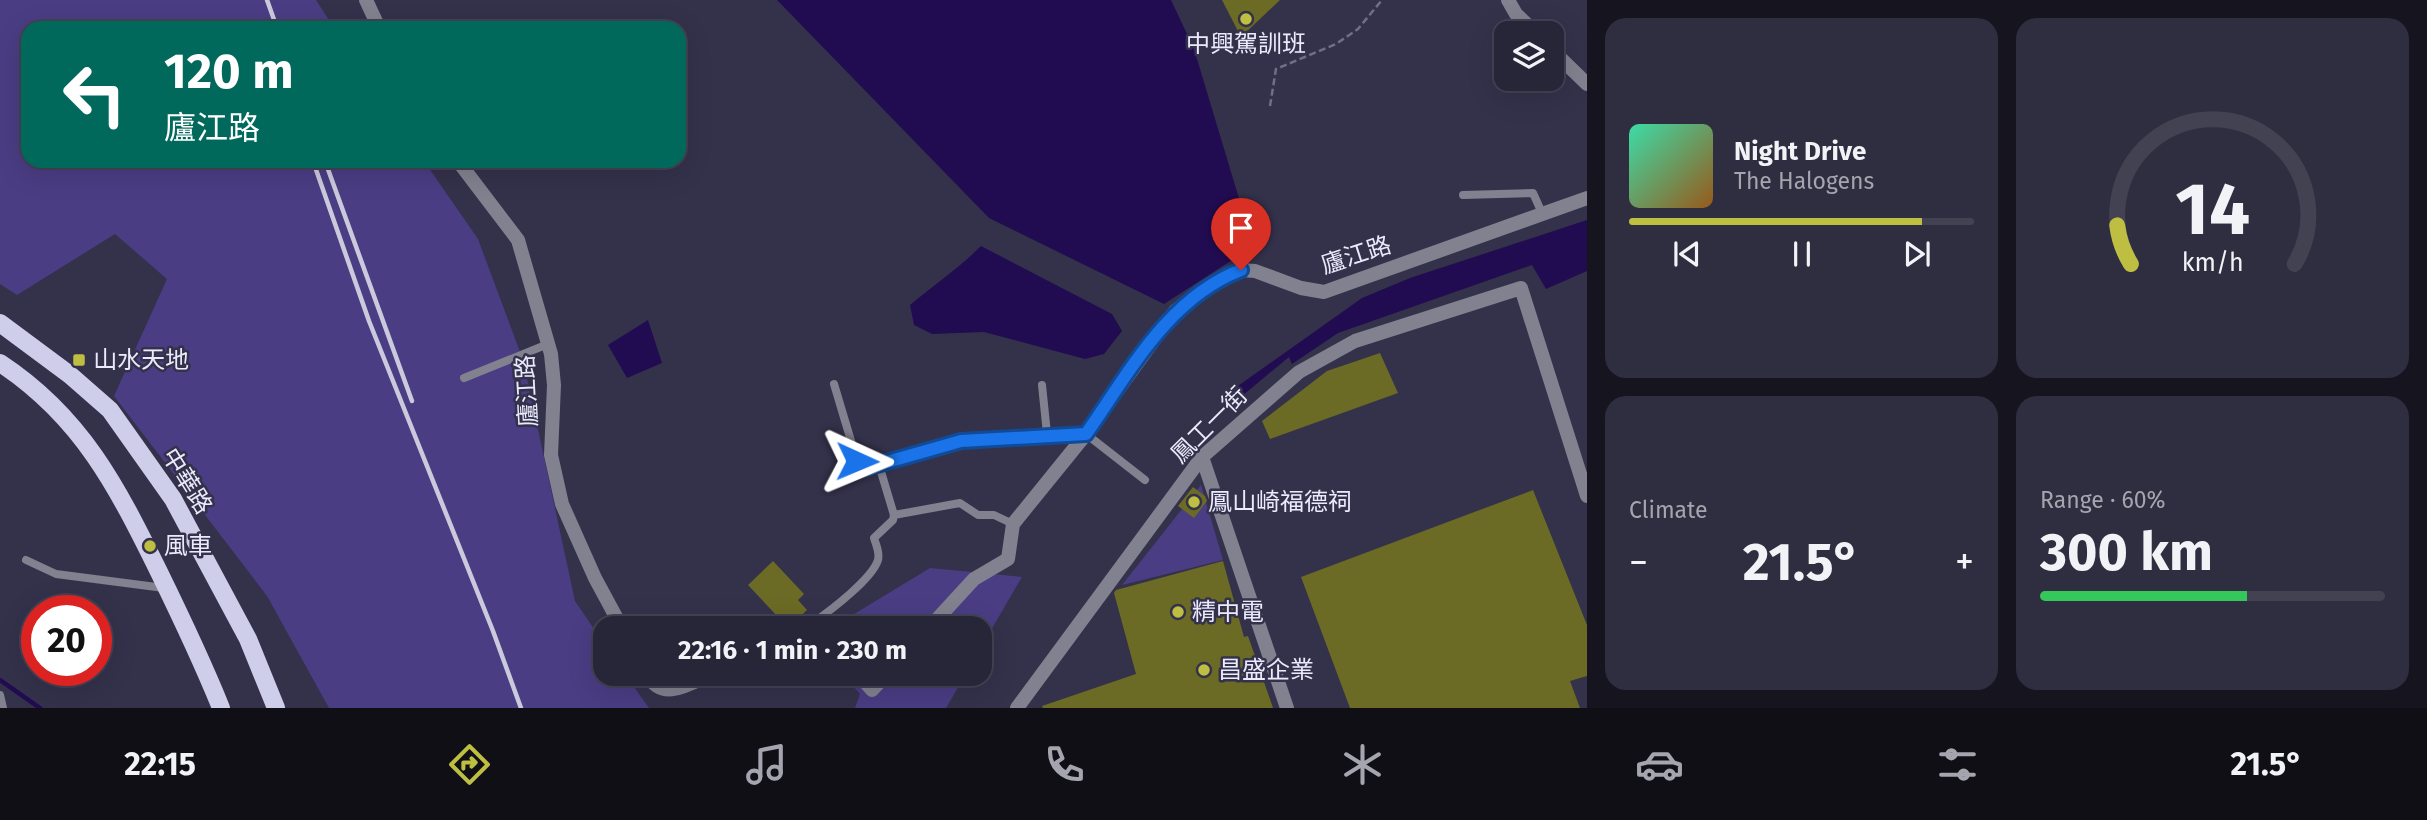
<!DOCTYPE html>
<meta charset="utf-8">
<style>
:root{--surface:#272538;--page:#2f2d40;--text:#f1f3f6;--muted:#a4a5ae;--line:#434253;--accent:#bebf42}
body{margin:0;font-family:"Fira Sans","Noto Sans TC",sans-serif;background:var(--page);color:var(--text);height:100vh;display:flex;flex-direction:column;font-size:26px;white-space:nowrap}
*{box-sizing:border-box;margin:0}
p{font-size:23px;color:var(--muted)}
.icon{flex:none;width:38px;height:38px;fill:none;stroke:currentColor;stroke-width:2;stroke-linecap:round;stroke-linejoin:round}
.map{position:relative;flex:1;overflow:hidden}
.drawer{display:flex;flex-direction:column;gap:18px;padding:18px;background:#15141f;width:840px}
.drawer>*{flex:none}
.guide{position:absolute;left:21px;top:21px;width:665px;height:147px;border-radius:21px;box-shadow:0 7px 28px #0002,0 0 0 2px var(--line);background:#00695c;color:#fff;overflow:hidden}
.tools{position:absolute;left:1494px;top:21px;display:grid;gap:14px}
.tools a{display:grid;place-items:center;width:70px;height:70px;border-radius:14px;background:var(--surface);box-shadow:0 7px 28px #0002,0 0 0 2px var(--line);font-size:35px}
.speed{position:absolute;left:21px;top:595px;display:flex;gap:14px;font-size:35px;font-weight:700;text-align:center}
.speed>*{display:grid;place-content:center;width:91px;height:91px;border-radius:50%;background:var(--surface);box-shadow:0 7px 28px #0002,0 0 0 2px var(--line);line-height:1}
.speed .limit{border:10px solid #d22;background:#fff;color:#111}
.pin{position:absolute;display:grid;place-items:center;width:60px;height:60px;color:#fff;margin:-72px -30px;border-radius:50% 50% 50% 0;rotate:-45deg;box-shadow:0 0 7px #0007}
.pin .icon{rotate:45deg}
.me{position:absolute;width:77px;margin:-38px;rotate:91deg;stroke-linejoin:round;filter:drop-shadow(0 0 5px #0008)}
.turn{display:flex;align-items:center;gap:24px;height:147px;padding:0 28px;font-size:32px}
.turn .icon{width:91px;height:91px;stroke-width:2.5}
.turn b{display:block;font-size:49px;line-height:60px}
.big{font-size:52px;font-weight:700;line-height:1.1}
.drawer .widget{flex:1;display:flex;flex-direction:column;justify-content:center;gap:10px;min-width:0;padding:0 24px;border-radius:21px;background:var(--page)}
.drawer .dial{align-items:center;gap:0}
.dial svg{height:182px;overflow:visible;fill:none;stroke:var(--line);stroke-width:7;stroke-linecap:round;text-anchor:middle}
.dial text{fill:var(--text);stroke:none}
.song{display:flex;align-items:center;gap:21px}
.cover{width:84px;height:84px;border-radius:10px;background:linear-gradient(135deg,hsl(160 70% 55%),hsl(30 70% 35%))}
.played{height:7px;border-radius:4px;background:linear-gradient(90deg,var(--accent) 85%,var(--line) 85%)}
.keys{display:flex;justify-content:space-around;direction:ltr}
.heat{display:flex;justify-content:space-between;align-items:center;font-size:38px;direction:ltr}
.charge{height:10px;border-radius:5px;background:linear-gradient(90deg,#34c759 60%,var(--line) 0)}
.drawer .tiles{flex:1;display:grid;gap:18px;grid-template-columns:repeat(2,1fr)}
.trip{position:absolute;left:593px;top:616px;width:399px;height:70px;border-radius:21px;background:var(--surface);box-shadow:0 7px 28px #0002,0 0 0 2px var(--line);font-weight:700;line-height:70px;text-align:center}
.menu{display:flex;height:112px;justify-content:space-around;align-items:center;background:#100f16;color:var(--muted)}
.menu .icon{width:49px;height:49px}
.menu .on{color:var(--accent)}
.menu b{font-size:32px;color:var(--text)}
main{display:flex;flex:1;min-height:0}
.map>svg:first-child{display:block}
</style>
<main>
<div class="map">
<svg width="1587" height="708" viewBox="0 0 1587 708">
<rect width="100%" height="100%" fill="#34314b"/>
<g fill="#4a3d84">
<polygon points="0,0 316,0 334,28 28,28 28,161 424,161 478,239 523,360 575,601 605,645 606,674 625,674 649,708 329,708 267,596 114,396 167,279 115,234 17,295 0,284"/>
<polygon points="1201,485 1223,560 1122,585"/>
<polygon points="930,568 1022,577 980,649 980,628 831,628"/>
<polygon points="843,674 966,674 946,708 855,708 860,694"/>
</g>
<g fill="#210c51">
<polygon points="777,0 1171,0 1194,49 1256,255 1243,253 1164,304 989,218"/>
<polygon points="1587,220 1587,271 1546,289 1532,265 1338,333 1292,364 1289,357 1230,406 1221,398 1362,298 1410,278"/>
<path d="M981 246 1112 314 1122 331 1104 354 1085 359 984 332 932 334 914 325 910 305C934 285 959 268 981 246Z"/>
<polygon points="648,320 662,363 627,378 608,345"/>
</g>
<g fill="none" stroke-linecap="round" stroke-linejoin="round">
<polyline stroke="#210c51" stroke-width="4.5" points="0,680 40,708"/>
</g>
<g fill="#6b6b25">
<polygon points="1222,0 1280,0 1241,37"/>
<polygon points="1380,353 1398,393 1270,439 1262,421 1327,371"/>
<polygon points="1193,487 1205,496 1207,501 1194,518 1178,506"/>
<polygon points="1533,490 1587,625 1587,676 1570,681 1580,708 1350,708 1301,577"/>
<polygon points="773,561 804,594 798,600 807,610 791,625 782,615 779,618 748,585"/>
<polygon points="1223,561 1244,637 1248,636 1273,708 1043,708 1042,706 1136,674 1114,593 1116,590"/>
</g>
<g fill="none" stroke-linecap="round" stroke-linejoin="round">
<polyline stroke="#716f86" stroke-width="2.5" stroke-dasharray="7 3.5" stroke-linecap="butt" points="1270,106 1276,69 1336,44 1358,29 1382,0"/>
<g stroke="#82818f" stroke-width="8">
<polyline points="1463,195 1533,193 1542,213"/>
<polyline points="464,378 548,344"/>
<polyline points="834,384 857,461 866,468 879,465"/>
<polyline points="1042,385 1047,434"/>
<polyline points="894,515 879,465 961,441 1086,434 1145,480"/>
<polyline points="26,560 56,574 164,588"/>
<path d="M814 622C831 610 872 579 878 560 880 552 876 545 874 538L893 520 894 515 960 503 978 515H994L1013 524"/>
<polyline points="0,695 3,708"/>
</g>
<g stroke="#82818f" stroke-width="14">
<polyline points="366,0 379,28"/>
<polyline points="458,161 518,240 551,354 554,385 551,455 562,504 595,578 622,628"/>
<polyline points="1202,457 1287,708"/>
<polyline points="805,628 814,622 820,628"/>
<polyline points="929,628 974,579 1008,559 1013,524 1086,434 1175,311 1224,276 1241,270 1255,271 1301,288 1324,292 1587,198"/>
<path d="M647 674C662 703 689 684 711 674"/>
<polyline points="858,674 872,690 887,674"/>
<polyline points="1017,708 1202,457 1299,372 1355,341 1521,288 1587,496"/>
</g>
<g stroke="#82818f" stroke-width="14">
<polyline points="1508,0 1516,14 1536,33"/>
<polyline points="1552,50 1587,84"/>
</g>
<g stroke="#cfceea" stroke-width="18">
<polyline points="0,323 70,375 110,410 173,499 248,639 276,708"/>
<path d="M0 363C82 417 117 487 159 572 181 617 202 661 221 708"/>
</g>
<g stroke="#cbcadd" stroke-width="4.5">
<polyline points="267,0 277,28"/>
<polyline points="313,161 369,321 493,631 521,708"/>
<polyline points="325,161 412,401"/>
</g>
</g>
<g fill="none" stroke-linecap="round" stroke-linejoin="round">
<defs>
<path id="route" d="M857 461 866 468 961 441 1086 434C1129 373 1168 298 1241 270"/>
</defs>
<use href="#route" stroke="#114b97" stroke-width="18"/>
<use href="#route" stroke="#1a73e8" stroke-width="12"/>
</g>
<g fill="#bebf42" stroke="#34314b" stroke-width="2.5">
<circle cx="1246" cy="19" r="7"/>
<rect x="72" y="353" width="14" height="14" rx="3.5"/>
<circle cx="1194" cy="502" r="7"/>
<circle cx="150" cy="546" r="7"/>
<circle cx="1178" cy="612" r="7"/>
<circle cx="1204" cy="670" r="7"/>
</g>
<g text-anchor="middle" dominant-baseline="central" stroke-width="5" stroke-linejoin="round" paint-order="stroke">
<g font-size="24" fill="#ebeafc" stroke="#34314b" text-anchor="start">
<text x="1246" y="44" text-anchor="middle">中興駕訓班</text>
<text x="93" y="360">山水天地</text>
<text x="1208" y="502">鳳山崎福德祠</text>
<text x="164" y="546">風車</text>
<text x="1192" y="612">精中電</text>
<text x="1218" y="670">昌盛企業</text>
</g>
<g font-size="24" fill="#ebeafc" stroke="#34314b">
<text transform="translate(1356 255) rotate(-18)">廬江路</text>
<text transform="translate(527 391) rotate(-93)">廬江路</text>
<text transform="translate(1209 425) rotate(-45)">鳳工一街</text>
<text transform="translate(187 481) rotate(58)">中華路</text>
</g>
</g>
</svg>
<div class="tools">
<a><svg class="icon" aria-label="layers" viewBox="0 0 24 24"><path d="M12 4l9 5-9 5-9-5zM3 14l9 5 9-5"/></svg></a>
</div>
<div class="speed"><div class="limit">20</div></div>
<div class="pin" style="left:1241px;top:270px;background:#d93025"><svg class="icon" aria-label="arrive" viewBox="0 0 24 24"><path d="M6 21V4h12l-3 4 3 4H6"/></svg></div>
<svg class="me" style="left:857px;top:461px" viewBox="-20 -20 40 40"><path d="M0-17L14 15 0 8-14 15z" fill="#1a73e8" stroke="#fff" stroke-width="4"/></svg>
<div class="trip">22:16 · 1 min · 230 m</div>
<div class="guide">
<div class="turn"><svg class="icon" aria-label="left" viewBox="0 0 24 24"><path d="M17 20v-9H6M10 6l-5 5 5 5"/></svg><div><b>120 m</b>廬江路</div></div>
</div>
</div>
<section class="drawer">
<div class="tiles">
<div class="widget">
<div class="song"><i class="cover"></i><div><b>Night Drive</b><p>The Halogens</p></div></div>
<div class="played"></div>
<div class="keys"><svg class="icon" aria-label="previous" viewBox="0 0 24 24"><path d="M18 5L8 12l10 7zM5 5v14"/></svg><svg class="icon" aria-label="pause" viewBox="0 0 24 24"><path d="M8 5v14M16 5v14"/></svg><svg class="icon" aria-label="next" viewBox="0 0 24 24"><path d="M6 5l10 7-10 7zM19 5v14"/></svg></div>
</div>
<div class="widget dial"><svg viewBox="0 0 100 80">
<path d="M14 69A42 42 0 1 1 86 69"/>
<path d="M14 69A42 42 0 0 1 8 52" stroke="#bebf42"/>
<text x="50" y="56" font-size="32" font-weight="700">14</text>
<text x="50" y="72" font-size="11">km/h</text>
</svg></div>
<div class="widget"><p>Climate</p>
<div class="heat"><a>−</a><b class="big">21.5°</b><a>+</a></div>
</div>
<div class="widget"><p>Range · 60%</p><b class="big">300 km</b><div class="charge"></div></div>
</div>
</section>
</main>
<nav class="menu">
<b>22:15</b>
<svg class="icon on" aria-label="directions" viewBox="0 0 24 24"><path d="M12 3l9 9-9 9-9-9zM9 14v-3h6M13 9l2 2-2 2"/></svg>
<svg class="icon" aria-label="music" viewBox="0 0 24 24"><path d="M9 18V5l10-2v13"/><circle cx="6" cy="18" r="3"/><circle cx="16" cy="16" r="3"/></svg>
<svg class="icon" aria-label="phone" viewBox="0 0 24 24"><path d="M5 4h4l2 5-3 2q2 4 5 5l2-3 5 2v4C11 20 4 13 5 4z"/></svg>
<svg class="icon" aria-label="climate" viewBox="0 0 24 24"><path d="M12 3v18M4 7l16 10M4 17L20 7"/></svg>
<svg class="icon" aria-label="car" viewBox="0 0 24 24"><path d="M5 17H2v-5l4-1 3-4h7l3 4 3 1v5h-3M9 17h6M6 11h13"/><circle cx="7" cy="17" r="2"/><circle cx="17" cy="17" r="2"/></svg>
<svg class="icon" aria-label="filters" viewBox="0 0 24 24"><path d="M4 7h16M4 17h16"/><circle cx="9" cy="7" r="2"/><circle cx="15" cy="17" r="2"/></svg>
<b>21.5°</b>
</nav>
